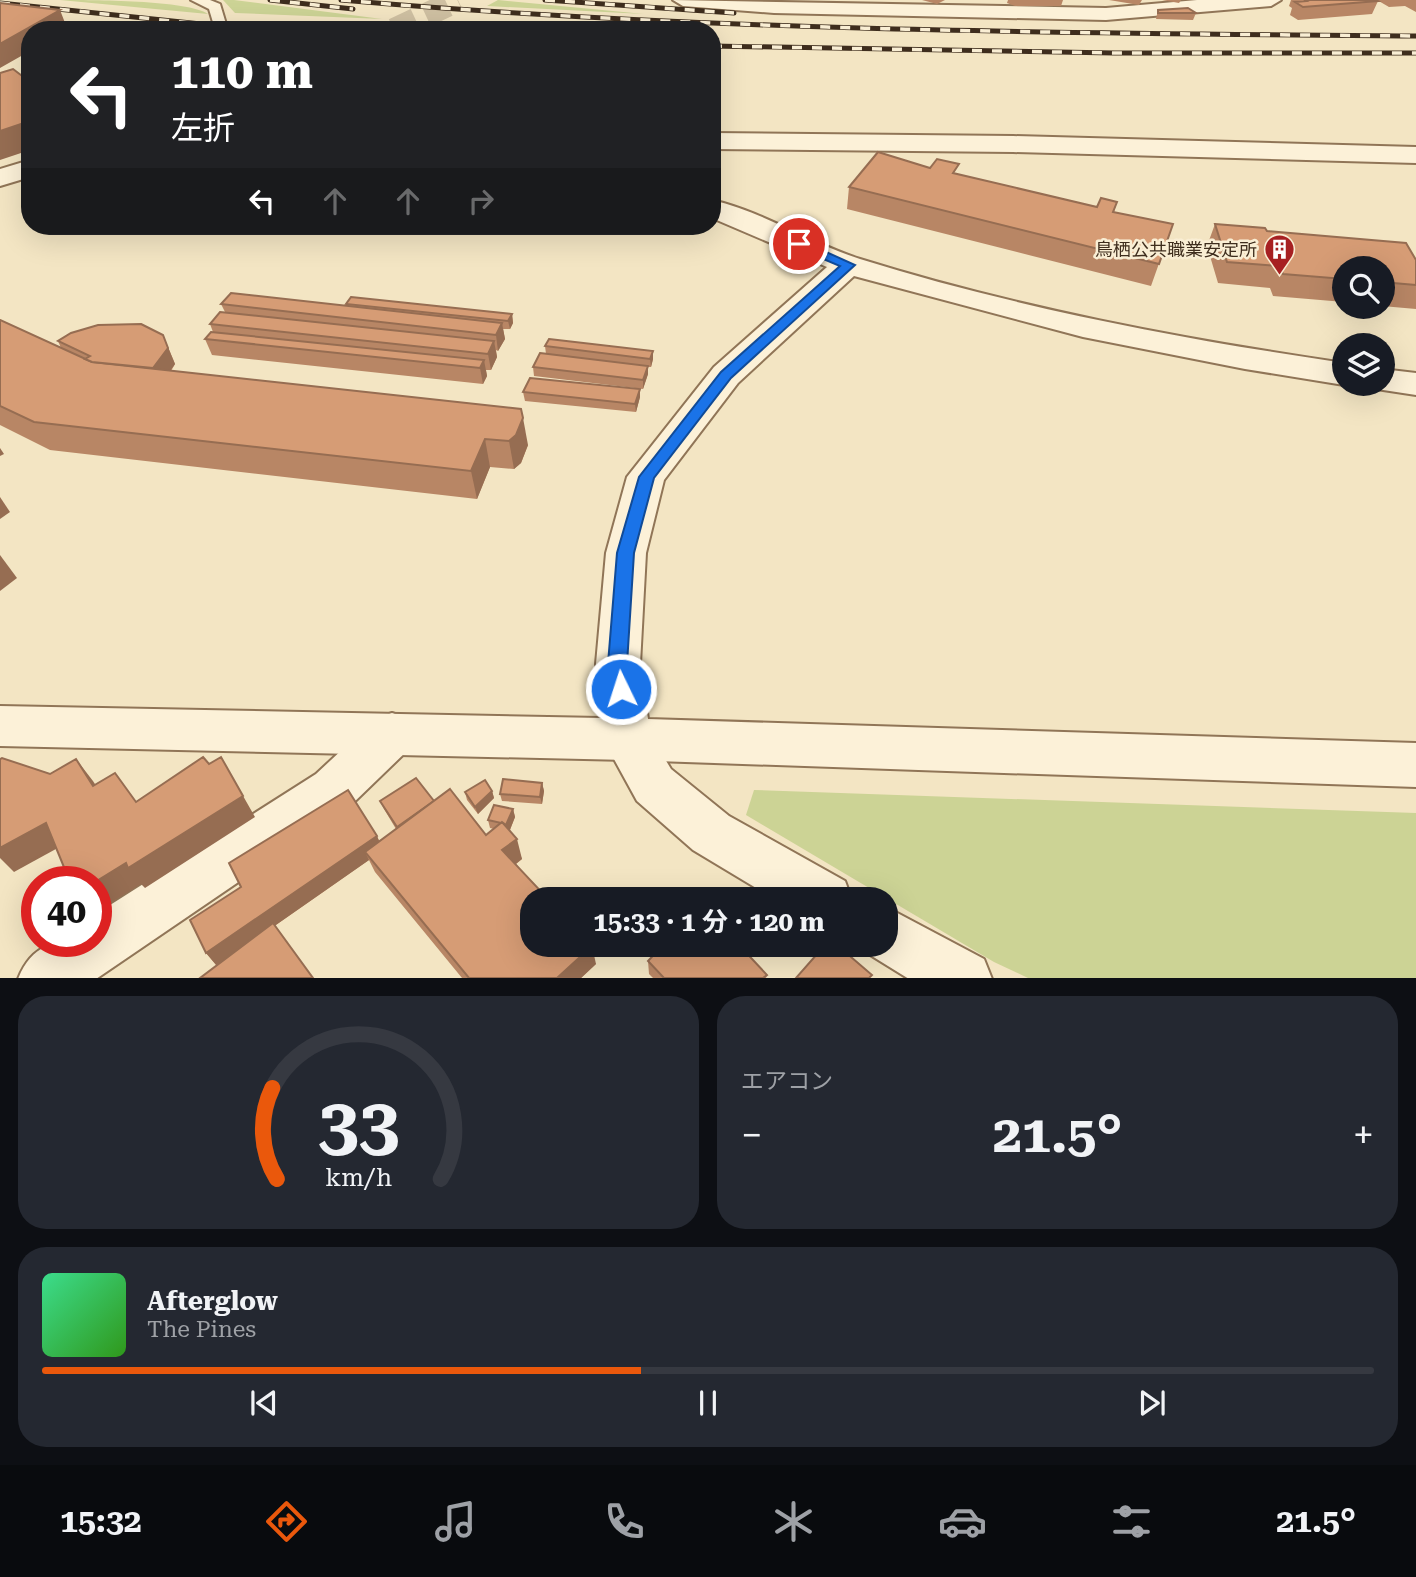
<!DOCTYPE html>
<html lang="ja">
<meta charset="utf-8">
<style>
:root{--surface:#171b24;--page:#242831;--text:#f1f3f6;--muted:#9ea1a6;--line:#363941;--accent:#ea580c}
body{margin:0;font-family:"Roboto Serif","Noto Sans JP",serif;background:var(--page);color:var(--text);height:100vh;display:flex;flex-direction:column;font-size:26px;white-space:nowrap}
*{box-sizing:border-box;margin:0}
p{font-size:23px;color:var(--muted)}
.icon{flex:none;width:38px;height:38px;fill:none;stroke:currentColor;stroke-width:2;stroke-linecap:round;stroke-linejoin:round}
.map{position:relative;height:978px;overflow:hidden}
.sheet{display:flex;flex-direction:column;gap:18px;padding:18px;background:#0d0f14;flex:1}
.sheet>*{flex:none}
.banner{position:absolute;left:21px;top:21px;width:700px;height:214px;border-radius:28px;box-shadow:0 7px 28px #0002;background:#202124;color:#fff;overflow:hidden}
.fabs{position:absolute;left:1332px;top:256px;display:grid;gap:14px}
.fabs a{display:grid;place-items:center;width:63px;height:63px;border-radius:50%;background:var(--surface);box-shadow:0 7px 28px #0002;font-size:35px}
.speed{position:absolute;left:21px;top:866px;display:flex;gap:14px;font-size:35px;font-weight:700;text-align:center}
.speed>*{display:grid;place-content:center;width:91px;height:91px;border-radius:50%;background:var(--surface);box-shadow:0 7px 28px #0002;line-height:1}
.speed .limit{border:10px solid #d22;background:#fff;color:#111}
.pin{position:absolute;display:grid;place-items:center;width:60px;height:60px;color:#fff;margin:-30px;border:4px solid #fff;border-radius:50%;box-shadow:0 2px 7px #0007}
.me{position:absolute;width:77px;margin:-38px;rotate:356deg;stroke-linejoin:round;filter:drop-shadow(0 0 5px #0008)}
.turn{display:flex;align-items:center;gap:24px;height:147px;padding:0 35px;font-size:32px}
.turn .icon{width:91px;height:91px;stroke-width:2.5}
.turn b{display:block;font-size:49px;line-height:60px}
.lanes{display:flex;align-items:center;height:66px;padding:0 35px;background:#0003;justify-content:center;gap:35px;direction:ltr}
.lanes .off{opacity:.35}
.big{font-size:52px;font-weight:700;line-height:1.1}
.sheet .card{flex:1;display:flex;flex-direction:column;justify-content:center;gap:10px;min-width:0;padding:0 24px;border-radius:28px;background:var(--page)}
.sheet .dial{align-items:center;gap:0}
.dial svg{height:182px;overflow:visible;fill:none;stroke:var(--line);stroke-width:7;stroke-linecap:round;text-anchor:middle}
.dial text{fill:var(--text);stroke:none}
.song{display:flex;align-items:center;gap:21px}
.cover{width:84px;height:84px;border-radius:10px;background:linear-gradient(135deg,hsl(150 70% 55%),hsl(110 70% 35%))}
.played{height:7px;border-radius:4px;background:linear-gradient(90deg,var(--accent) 45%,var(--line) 45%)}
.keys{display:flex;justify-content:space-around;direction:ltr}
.heat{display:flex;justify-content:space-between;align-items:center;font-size:38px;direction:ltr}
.sheet .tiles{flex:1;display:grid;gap:18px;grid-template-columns:1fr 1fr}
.card:last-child{grid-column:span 2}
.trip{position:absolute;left:520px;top:887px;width:378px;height:70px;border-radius:28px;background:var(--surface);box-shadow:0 7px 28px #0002;font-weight:700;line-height:70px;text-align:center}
.tab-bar{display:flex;height:112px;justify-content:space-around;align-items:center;background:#090b0e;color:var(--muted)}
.tab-bar .icon{width:49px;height:49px}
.tab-bar .current{color:var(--accent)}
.tab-bar b{font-size:32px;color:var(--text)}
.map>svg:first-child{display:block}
</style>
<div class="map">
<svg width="1416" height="979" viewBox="0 0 1416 979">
<rect width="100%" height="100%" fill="#f3e5c3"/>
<g fill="#ccd395">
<path d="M60 0C91 0 188 0 208 14Z"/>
<polygon points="223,0 234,0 382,19 235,13"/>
<polygon points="498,0 644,14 487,6"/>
<polygon points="754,790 1416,813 1416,978 1028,978 994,962 746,815"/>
</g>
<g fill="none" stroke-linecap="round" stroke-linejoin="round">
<polyline stroke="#cfc0a2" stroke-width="24" stroke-dasharray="24 11" stroke-linecap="butt" points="394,30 458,0"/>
<defs>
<polygon id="service" points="191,0 210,0 220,4 226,24 234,30 215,29 209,9"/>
<g id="minor">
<polygon points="673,0 1106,8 1197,0 1281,0 1271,6 1106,20 774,13 683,6"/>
<path d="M392 713 409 719 416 734 409 749 350 806 96 979H18C34 939 59 942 96 942V914L316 774 375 719Z"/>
<polygon points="627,718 644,724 671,769 729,816 845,881 852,900 776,900 693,850 637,801 603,739 610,724"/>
<polygon points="886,907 984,959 992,979 909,979 867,953 863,945 886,945"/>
</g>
<g id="tertiary">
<polygon points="712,133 1013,136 1416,147 1416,163 1013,152 712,149"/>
<polygon points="30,160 30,177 0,186 0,169"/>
<path d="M712 200C764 212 810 243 860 259 1017 308 1182 339 1344 363V383H1350L1344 385 1245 369 1083 337 854 276 738 383 664 480 646 553 640 664 648 719 1416 743V787L627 760 0 746V706L601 718 596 664 606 553 627 477 714 367 827 267 712 218Z"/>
<polygon points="1382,369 1416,373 1416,395 1370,388 1367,383 1382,383"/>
</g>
</defs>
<use href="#service" stroke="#907557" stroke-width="4"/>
<use href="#minor" stroke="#907557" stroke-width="4"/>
<use href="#tertiary" stroke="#907557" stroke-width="4"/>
<use href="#service" fill="#fcf1d8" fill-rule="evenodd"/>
<use href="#minor" fill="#fcf1d8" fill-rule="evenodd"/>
<use href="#tertiary" fill="#fcf1d8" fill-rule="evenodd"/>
<defs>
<g id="rail">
<polyline points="270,0 353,9"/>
<path d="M341 0C699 31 1057 33 1416 36"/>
<polyline points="545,0 734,13"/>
<polyline points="0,3 220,26 294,30"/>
<polyline points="712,46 1114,53 1416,53"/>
</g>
</defs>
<use href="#rail" stroke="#3e2d1d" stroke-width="5"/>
<use href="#rail" stroke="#f9eed4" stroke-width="3.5" stroke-dasharray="10" stroke-linecap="butt"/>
</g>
<g fill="#b88665">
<polygon points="922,0 945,0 937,4"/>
<polygon points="1008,0 1063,0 1061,6 1015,6 1007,3"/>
<polygon points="1109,0 1142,0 1139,5"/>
<polygon points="1162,0 1181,0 1179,3"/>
<polygon points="1291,0 1376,0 1378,1 1372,14 1298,20 1290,15 1292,8 1289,6"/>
<polygon points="1377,0 1416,0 1416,12 1405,6 1389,7"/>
<polygon points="1158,10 1196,13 1193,20 1156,19"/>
<polygon points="930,168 1097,207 1117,202 1114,212 1173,224 1151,286 847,209 849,187"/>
<polygon points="1215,224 1267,231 1416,260 1416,309 1382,306 1382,268 1344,268 1344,302 1273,296 1270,288 1218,283 1207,246"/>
<polygon points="221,304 347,306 346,304 512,314 513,323 510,329 503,329 505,339 498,351 496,350 497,357 491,370 486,370 487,376 483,384 212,355 205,339 213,332 210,324 225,312"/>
<polygon points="0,320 61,348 58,341 163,335 175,364 171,371 528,445 521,463 514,469 490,467 477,499 50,450 0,425"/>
<polygon points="545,346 653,351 653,359 651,367 648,367 648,374 643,389 534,376 533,367 546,354"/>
<polygon points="640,389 640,397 636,412 525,401 523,392"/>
<polygon points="542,783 544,791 542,804 502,801 500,794"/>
<polygon points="492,791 494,798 478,814 467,800 465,792"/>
<polygon points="380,801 433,801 486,835 494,829 490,828 488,820 513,809 515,817 510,830 522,859 516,864 596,964 581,978 462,978 375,872 369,860 217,966 206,953 377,836 379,841 396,829 384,809"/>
<polygon points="663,945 750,945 750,947 745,951 767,975 766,978 653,978 649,974 648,961"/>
</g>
<g fill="#966d52">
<polygon points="60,10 67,28 65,30 30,30 30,51 0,68 0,44"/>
<polygon points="30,121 30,150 0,160 0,131"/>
<polygon points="512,314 513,323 510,329 508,321"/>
<polygon points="502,323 505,339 498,351 496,335"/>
<polygon points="163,335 175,364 161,384 153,368"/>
<polygon points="494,341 497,357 491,370 488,354"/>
<polygon points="653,351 653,359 651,367 650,359"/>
<polygon points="484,360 487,376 483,384 480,368"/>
<polygon points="648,366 648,374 643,389 643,380"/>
<polygon points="640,389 640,397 636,412 635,404"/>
<polygon points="523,418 528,445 521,463 514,469 509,441"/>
<polygon points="485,439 490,467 477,499 471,471"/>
<polygon points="0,448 4,454 0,456"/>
<polygon points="0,497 10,512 0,519"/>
<polygon points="0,555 17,578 0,591"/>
<polygon points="221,757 255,817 145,888 141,884 96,912 96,882"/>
<polygon points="76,759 93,781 110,807 93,786"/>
<polygon points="542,783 544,791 542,804 540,797"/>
<polygon points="492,791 494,798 478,814 475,807"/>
<polygon points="513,809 515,817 509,832 506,825"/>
<polygon points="46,823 65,844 14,872 0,858 0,848"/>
<polygon points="377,836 383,850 365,852 369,860 217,966 206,953"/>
<polygon points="517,839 522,859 508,870 502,850"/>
<polygon points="738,945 750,945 750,947 737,957"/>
<polygon points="592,946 596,964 581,978 557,978"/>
</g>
<g fill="#d69c75" stroke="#966d52" stroke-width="2">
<polygon points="1304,0 1376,0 1378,1 1303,7 1295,2 1306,1"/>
<polygon points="0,3 60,10 0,44"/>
<polygon points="1188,8 1196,13 1158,13 1158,10"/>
<polygon points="13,69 30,82 30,121 0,131 0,73"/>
<polygon points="878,152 930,168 937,159 959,164 953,173 1097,207 1101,198 1117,202 1113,212 1173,224 1159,264 849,187"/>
<polygon points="1215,224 1265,228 1267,231 1406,243 1416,260 1416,285 1382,282 1382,268 1344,268 1344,279 1283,274 1280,266 1227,262"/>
<polygon points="231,293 502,323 496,335 221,304"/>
<polygon points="351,297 512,314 508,321 346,304"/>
<polygon points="220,312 494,341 488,354 210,324"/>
<polygon points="0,320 92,362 521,409 523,418 516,435 509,441 485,439 471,471 34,422 0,406"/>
<polygon points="141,324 163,335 168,348 153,368 92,362 85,359 90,356 58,341 71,333 98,325"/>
<polygon points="211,332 484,360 480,368 205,339"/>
<polygon points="549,339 653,351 650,359 545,346"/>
<polygon points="540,353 648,366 643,380 533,367"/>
<polygon points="530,378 640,389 635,404 523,392"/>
<polygon points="203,757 209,764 221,757 243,796 128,868 126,863 95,882 70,882 46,823 0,848 0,759 2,758 50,774 76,759 93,786 115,773 136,802"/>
<polygon points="416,778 434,801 397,827 380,801"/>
<polygon points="503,779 542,783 540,797 500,794"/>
<polygon points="485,780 492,791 475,807 465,792"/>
<polygon points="450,789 486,835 502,822 517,839 502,850 549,900 532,900 532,945 591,945 592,946 557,978 469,978 365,852"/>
<polygon points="348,790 377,836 206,953 190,920 241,887 229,863"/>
<polygon points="494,805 513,809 506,825 502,822 501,823 488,820"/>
<polygon points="709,896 714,900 706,900"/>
<polygon points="273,923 313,978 200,978"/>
<polygon points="663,945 739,945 767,975 763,978 664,978 648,961"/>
<polygon points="825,945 837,945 872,975 869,978 796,978"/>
</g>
<polygon fill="#1a73e8" stroke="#114b97" stroke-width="2" points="795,242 804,242 855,265 731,378 654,478 634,553 627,664 630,689 628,694 614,694 608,664 617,553 639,477 721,372 840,266 795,247"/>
<defs>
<symbol id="building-pin" viewBox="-11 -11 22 30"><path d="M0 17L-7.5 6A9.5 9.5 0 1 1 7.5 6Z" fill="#a72022" stroke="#f9eed4"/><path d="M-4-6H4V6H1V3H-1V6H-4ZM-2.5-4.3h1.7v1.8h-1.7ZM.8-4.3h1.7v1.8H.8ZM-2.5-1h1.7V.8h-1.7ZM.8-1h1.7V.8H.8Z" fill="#fff"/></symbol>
</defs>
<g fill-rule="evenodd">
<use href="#building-pin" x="1262" y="232" width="35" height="47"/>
</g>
<g text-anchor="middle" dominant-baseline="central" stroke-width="5" stroke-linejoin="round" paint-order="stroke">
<g font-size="18" fill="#3e2d1d" stroke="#f9eed4" text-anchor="end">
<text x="1257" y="249">鳥栖公共職業安定所</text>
</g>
</g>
</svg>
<div class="fabs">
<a><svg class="icon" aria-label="search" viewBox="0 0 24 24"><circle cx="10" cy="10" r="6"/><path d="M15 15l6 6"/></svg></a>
<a><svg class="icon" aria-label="layers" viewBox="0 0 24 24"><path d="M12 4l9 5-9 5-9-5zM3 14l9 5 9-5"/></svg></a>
</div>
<div class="speed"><div class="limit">40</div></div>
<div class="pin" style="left:799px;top:244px;background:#d93025"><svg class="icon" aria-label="arrive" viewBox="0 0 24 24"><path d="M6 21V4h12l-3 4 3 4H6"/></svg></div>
<svg class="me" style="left:621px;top:689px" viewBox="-20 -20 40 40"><circle r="17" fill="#1a73e8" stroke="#fff" stroke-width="3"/><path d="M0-11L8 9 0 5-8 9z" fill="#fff"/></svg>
<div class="trip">15:33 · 1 分 · 120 m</div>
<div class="banner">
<div class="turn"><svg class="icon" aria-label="left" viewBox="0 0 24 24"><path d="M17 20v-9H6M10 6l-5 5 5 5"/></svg><div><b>110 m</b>左折</div></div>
<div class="lanes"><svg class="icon" aria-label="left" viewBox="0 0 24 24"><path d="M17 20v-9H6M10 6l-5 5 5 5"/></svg><svg class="icon off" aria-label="ahead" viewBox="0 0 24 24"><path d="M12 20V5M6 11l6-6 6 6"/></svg><svg class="icon off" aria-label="ahead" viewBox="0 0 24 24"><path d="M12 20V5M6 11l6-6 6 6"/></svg><svg class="icon off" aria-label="right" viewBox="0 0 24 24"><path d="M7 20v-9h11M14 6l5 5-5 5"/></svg></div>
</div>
</div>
<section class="sheet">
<div class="tiles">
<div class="card dial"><svg viewBox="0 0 100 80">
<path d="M14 69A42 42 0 1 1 86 69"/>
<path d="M14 69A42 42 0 0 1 12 29" stroke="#ea580c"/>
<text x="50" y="56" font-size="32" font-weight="700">33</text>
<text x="50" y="72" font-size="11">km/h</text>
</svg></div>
<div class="card"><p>エアコン</p>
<div class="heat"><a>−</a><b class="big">21.5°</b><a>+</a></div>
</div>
<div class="card">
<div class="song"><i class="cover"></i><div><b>Afterglow</b><p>The Pines</p></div></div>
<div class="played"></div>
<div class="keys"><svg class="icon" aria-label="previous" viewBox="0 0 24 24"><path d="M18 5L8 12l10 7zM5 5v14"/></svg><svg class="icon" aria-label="pause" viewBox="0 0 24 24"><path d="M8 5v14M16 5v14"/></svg><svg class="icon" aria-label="next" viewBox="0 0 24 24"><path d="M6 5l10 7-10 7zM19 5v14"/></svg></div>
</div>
</div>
</section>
<nav class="tab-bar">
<b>15:32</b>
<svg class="icon current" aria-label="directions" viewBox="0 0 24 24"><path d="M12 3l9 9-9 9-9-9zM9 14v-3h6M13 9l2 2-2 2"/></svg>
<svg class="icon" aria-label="music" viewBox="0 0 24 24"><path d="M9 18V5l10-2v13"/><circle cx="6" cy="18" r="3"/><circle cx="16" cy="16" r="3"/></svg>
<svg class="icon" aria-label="phone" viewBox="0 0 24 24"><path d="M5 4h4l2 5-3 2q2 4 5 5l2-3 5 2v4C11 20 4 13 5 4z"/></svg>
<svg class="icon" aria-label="climate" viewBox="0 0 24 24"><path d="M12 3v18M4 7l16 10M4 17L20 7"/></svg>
<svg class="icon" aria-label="car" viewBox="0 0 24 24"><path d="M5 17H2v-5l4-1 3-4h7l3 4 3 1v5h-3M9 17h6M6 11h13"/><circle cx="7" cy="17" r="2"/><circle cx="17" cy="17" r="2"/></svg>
<svg class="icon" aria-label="filters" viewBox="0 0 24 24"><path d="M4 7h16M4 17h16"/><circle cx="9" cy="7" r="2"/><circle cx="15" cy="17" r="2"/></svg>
<b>21.5°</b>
</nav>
